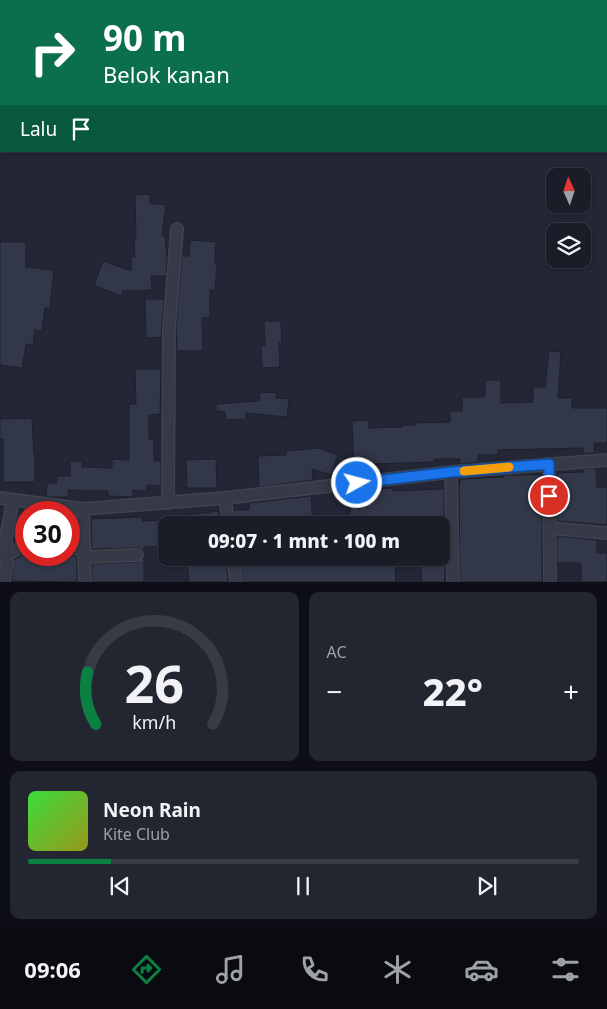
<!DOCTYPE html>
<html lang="id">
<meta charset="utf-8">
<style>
:root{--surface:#1a1c28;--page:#232530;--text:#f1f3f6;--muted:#9fa1a8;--line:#383a45;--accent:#0b8043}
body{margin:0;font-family:"Noto Sans",sans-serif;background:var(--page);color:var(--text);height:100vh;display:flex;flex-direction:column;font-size:19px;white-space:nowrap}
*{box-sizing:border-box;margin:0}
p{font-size:16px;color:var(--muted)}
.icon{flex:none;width:28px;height:28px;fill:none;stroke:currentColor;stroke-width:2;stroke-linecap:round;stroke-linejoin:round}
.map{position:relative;height:582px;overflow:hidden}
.sheet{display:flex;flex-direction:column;gap:10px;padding:10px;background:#0e0f16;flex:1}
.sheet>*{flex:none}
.guide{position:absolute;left:0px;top:0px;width:608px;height:152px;box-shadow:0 1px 4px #0004,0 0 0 1px var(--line);background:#0b6e4f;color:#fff;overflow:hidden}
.needle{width:32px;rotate:357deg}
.controls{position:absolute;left:546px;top:168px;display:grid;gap:10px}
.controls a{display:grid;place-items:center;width:45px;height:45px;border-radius:10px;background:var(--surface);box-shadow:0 1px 4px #0004,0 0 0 1px var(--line);font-size:25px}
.speed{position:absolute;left:15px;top:501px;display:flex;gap:10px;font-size:25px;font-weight:700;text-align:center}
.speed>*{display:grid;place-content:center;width:65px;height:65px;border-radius:50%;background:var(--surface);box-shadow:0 1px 4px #0004,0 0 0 1px var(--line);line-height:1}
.speed .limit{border:8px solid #d22;background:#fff;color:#111}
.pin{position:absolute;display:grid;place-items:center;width:42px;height:42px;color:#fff;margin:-21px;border:2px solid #fff;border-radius:50%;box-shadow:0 1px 5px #0007}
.me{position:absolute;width:55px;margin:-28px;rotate:83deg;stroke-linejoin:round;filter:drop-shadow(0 0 4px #0008)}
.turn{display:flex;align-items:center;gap:18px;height:105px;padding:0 20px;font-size:22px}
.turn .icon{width:65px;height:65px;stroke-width:2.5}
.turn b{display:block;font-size:35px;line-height:42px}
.then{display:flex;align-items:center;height:48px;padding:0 20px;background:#0003;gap:10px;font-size:19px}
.big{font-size:38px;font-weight:800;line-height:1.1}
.sheet .card{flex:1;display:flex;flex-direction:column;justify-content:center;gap:8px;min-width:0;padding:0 18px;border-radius:10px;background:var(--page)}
.sheet .dial{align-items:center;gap:0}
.dial svg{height:130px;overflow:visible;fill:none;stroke:var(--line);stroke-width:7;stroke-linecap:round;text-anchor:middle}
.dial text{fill:var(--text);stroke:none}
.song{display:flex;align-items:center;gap:15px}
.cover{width:60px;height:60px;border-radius:8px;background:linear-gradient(135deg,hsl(120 70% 55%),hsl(60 70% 35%))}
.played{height:5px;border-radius:2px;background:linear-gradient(90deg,var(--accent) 15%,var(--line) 15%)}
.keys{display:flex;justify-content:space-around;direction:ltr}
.heat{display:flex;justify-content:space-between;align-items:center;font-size:28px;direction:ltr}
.sheet .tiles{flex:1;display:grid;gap:10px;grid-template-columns:1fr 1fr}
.card:last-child{grid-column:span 2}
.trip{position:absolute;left:158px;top:516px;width:292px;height:50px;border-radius:10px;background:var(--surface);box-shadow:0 1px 4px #0004,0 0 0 1px var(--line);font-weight:800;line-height:50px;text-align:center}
.tabs{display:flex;height:80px;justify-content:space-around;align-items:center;background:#0a0b10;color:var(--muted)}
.tabs .icon{width:35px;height:35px}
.tabs .selected{color:var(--accent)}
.tabs b{font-size:22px;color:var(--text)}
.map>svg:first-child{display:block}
</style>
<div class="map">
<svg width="607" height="582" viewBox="0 0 607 582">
<rect width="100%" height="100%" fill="#222635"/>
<g fill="#323749" stroke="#1d202d">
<polygon points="150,194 150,203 166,205 162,236 165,236 167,256 166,276 151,276 152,290 123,291 121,296 94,285 103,261 131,271 131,257 135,257 134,239 136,238 135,195"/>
<polygon points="190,240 216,242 215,264 217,265 215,290 210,290 210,318 202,318 203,351 177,351 176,329 182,256 189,256"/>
<polygon points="0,242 26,242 26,267 54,270 50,308 45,308 42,331 35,330 33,345 26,344 22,368 0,365"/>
<polygon points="145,299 164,299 161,337 146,338"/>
<polygon points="264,321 281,321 282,343 279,343 280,367 262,368 261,346 265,345"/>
<polygon points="549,351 561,352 558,398 572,398 572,408 607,408 607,443 594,443 594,453 583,454 583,448 498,450 498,455 478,455 478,462 460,464 460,459 434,459 434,462 370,464 370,474 354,475 352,421 368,420 369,428 402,427 402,425 415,425 415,423 450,422 450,411 462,411 462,397 485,397 485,380 501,380 501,403 533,402 533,387 545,387"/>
<polygon points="135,369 161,369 160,414 149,415 149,439 154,439 154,461 161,461 161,486 147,485 146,491 133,490 133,497 108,496 108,491 68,490 68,497 46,497 47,483 57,483 57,476 70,476 70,461 82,461 82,467 112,468 112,459 129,460 129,404 136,404"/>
<polygon points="260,392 277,393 276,398 289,399 287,417 246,413 246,419 226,420 225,412 216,411 216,404 259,401"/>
<polygon points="32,418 34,454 35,454 35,482 3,482 3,439 0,439 0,419"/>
<polygon points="319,448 338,455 331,475 312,469 313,480 259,487 258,456 286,455 286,451"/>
<polygon points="216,459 217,488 187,488 186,460"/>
<polygon points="596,468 597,487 607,487 607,525 557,521 557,473 584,472 584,469"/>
<polygon points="504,475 542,475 542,582 460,582 459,483 460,483 460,479 504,477"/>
<polygon points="393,488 393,491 444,489 445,582 422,582 420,558 441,558 441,523 386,525 386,520 350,521 350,508 361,508 360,490"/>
<polygon points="311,496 313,525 236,525 234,510 249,510 249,503"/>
<polygon points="219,511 221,525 177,525 177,516"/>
<polygon points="18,515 26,516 26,539 14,543"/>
<polygon points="142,517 142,521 163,520 163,546 144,547 144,552 141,549 137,548 92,549 91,519"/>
<rect x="69" y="519" width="7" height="22"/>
<polygon points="557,536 597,540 597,553 607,553 607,582 581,582 581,563 557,563"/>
<polygon points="25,554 77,556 77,582 12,581 14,560"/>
<polygon points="144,558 144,582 92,582 92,564 137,562"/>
<polygon points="187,558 226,558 228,582 189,582"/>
<polygon points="240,558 395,558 396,582 243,582"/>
</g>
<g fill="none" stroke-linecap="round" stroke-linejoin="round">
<defs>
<g id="minor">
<polyline points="549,464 550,582"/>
<polyline points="451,472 453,582"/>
<polyline points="0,498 83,509 225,498 451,472 607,460"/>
<polyline points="225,498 229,525"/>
<polyline points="168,503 169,329 177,229"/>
<polyline points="83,509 85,582"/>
<polyline points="549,528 607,533"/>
<polyline points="69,548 85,549"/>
<path d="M2 555C10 556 16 548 26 546"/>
<polyline points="85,557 137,555"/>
<polyline points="233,558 236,582"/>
<polyline points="4,582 7,565 6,538 13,500"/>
</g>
</defs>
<use href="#minor" stroke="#3f424f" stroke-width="14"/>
<use href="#minor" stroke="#363946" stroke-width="11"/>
</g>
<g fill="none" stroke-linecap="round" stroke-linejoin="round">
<defs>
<polyline id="route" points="357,483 451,472 549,464 549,496"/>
</defs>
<use href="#route" stroke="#114b97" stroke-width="12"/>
<use href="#route" stroke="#1a73e8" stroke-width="9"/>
<polyline stroke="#f59e0b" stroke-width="9" points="464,471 509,467"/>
</g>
</svg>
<div class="controls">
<a><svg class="needle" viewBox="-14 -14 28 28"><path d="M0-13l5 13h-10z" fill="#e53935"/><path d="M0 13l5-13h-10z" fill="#9fa1a8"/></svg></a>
<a><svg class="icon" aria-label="layers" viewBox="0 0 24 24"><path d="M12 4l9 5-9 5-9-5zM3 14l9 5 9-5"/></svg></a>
</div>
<div class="speed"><div class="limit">30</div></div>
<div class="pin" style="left:549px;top:496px;background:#d93025"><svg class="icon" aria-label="arrive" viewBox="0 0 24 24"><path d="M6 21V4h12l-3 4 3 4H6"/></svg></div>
<svg class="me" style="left:357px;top:483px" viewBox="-20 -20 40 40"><circle r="17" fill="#1a73e8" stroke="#fff" stroke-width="3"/><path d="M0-11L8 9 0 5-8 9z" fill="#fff"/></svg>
<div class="trip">09:07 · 1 mnt · 100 m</div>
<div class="guide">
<div class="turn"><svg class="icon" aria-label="right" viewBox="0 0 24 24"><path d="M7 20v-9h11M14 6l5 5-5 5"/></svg><div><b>90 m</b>Belok kanan</div></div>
<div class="then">Lalu<svg class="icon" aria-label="arrive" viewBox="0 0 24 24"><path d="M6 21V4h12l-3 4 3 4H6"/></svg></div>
</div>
</div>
<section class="sheet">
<div class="tiles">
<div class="card dial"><svg viewBox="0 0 100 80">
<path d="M14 69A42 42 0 1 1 86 69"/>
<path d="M14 69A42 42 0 0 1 9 37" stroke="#0b8043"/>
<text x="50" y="56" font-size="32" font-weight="700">26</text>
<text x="50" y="72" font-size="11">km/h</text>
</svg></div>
<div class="card"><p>AC</p>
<div class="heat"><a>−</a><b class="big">22°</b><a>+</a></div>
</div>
<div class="card">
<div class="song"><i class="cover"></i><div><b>Neon Rain</b><p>Kite Club</p></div></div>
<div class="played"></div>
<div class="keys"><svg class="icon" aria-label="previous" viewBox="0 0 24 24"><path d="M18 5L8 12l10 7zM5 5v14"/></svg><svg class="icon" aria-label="pause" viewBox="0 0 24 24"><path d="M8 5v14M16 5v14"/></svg><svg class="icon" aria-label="next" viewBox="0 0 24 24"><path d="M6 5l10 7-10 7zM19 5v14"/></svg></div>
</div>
</div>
</section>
<nav class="tabs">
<b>09:06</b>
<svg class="icon selected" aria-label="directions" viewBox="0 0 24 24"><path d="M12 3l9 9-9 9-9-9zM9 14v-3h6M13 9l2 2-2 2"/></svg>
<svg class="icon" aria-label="music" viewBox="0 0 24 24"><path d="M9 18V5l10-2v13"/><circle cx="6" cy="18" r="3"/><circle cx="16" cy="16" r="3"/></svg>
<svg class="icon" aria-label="phone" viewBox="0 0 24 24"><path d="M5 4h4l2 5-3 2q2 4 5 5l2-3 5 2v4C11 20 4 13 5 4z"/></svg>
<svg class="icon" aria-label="climate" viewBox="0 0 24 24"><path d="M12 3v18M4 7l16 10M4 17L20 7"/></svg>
<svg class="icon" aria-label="car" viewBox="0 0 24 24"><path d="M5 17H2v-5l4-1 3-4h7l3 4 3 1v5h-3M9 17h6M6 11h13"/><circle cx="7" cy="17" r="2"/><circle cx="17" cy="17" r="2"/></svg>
<svg class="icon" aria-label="filters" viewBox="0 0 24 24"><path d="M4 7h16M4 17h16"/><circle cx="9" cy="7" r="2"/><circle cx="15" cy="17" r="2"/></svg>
</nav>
